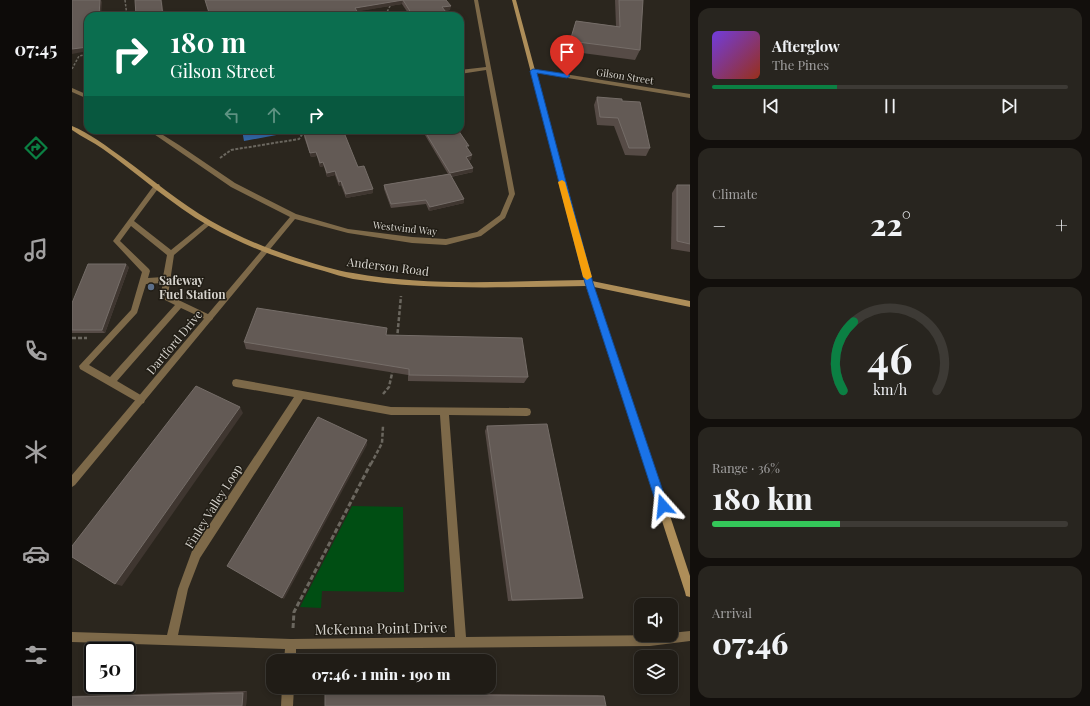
<!DOCTYPE html>
<meta charset="utf-8">
<style>
:root{--surface:#201c16;--page:#28251f;--text:#f1f3f6;--muted:#a2a1a1;--line:#3d3a35;--accent:#0b8043}
body{margin:0;font-family:"Playfair Display",serif;background:var(--page);color:var(--text);height:100vh;display:flex;flex-direction:column;font-size:15px;white-space:nowrap}
*{box-sizing:border-box;margin:0}
p{font-size:13px;color:var(--muted)}
.icon{flex:none;width:22px;height:22px;fill:none;stroke:currentColor;stroke-width:2;stroke-linecap:round;stroke-linejoin:round}
.map{position:relative;flex:1;overflow:hidden}
.side{display:flex;flex-direction:column;gap:8px;padding:8px;background:#120f0c;width:400px}
.side>*{flex:none}
.banner{position:absolute;left:12px;top:12px;width:380px;height:122px;border-radius:12px;box-shadow:0 2px 6px #0003,0 0 0 1px var(--line);background:#0b6e4f;color:#fff;overflow:hidden}
.fabs{position:absolute;left:562px;top:598px;display:grid;gap:8px}
.fabs a{display:grid;place-items:center;width:44px;height:44px;border-radius:8px;background:var(--surface);box-shadow:0 2px 6px #0003,0 0 0 1px var(--line);font-size:20px}
.speed{position:absolute;left:12px;top:642px;display:flex;gap:8px;font-size:20px;font-weight:700;text-align:center}
.speed>*{display:grid;place-content:center;width:52px;height:52px;border-radius:50%;background:var(--surface);box-shadow:0 2px 6px #0003,0 0 0 1px var(--line);line-height:1}
.speed .limit{border:2px solid #111;border-radius:6px;background:#fff;color:#111}
.pin{position:absolute;display:grid;place-items:center;width:34px;height:34px;color:#fff;margin:-41px -17px;border-radius:50% 50% 50% 0;rotate:-45deg;box-shadow:0 0 4px #0007}
.pin .icon{rotate:45deg}
.me{position:absolute;width:44px;margin:-22px;rotate:342deg;stroke-linejoin:round;filter:drop-shadow(0 0 3px #0008)}
.turn{display:flex;align-items:center;gap:14px;height:84px;padding:0 20px;font-size:18px}
.turn .icon{width:52px;height:52px;stroke-width:2.5}
.turn b{display:block;font-size:28px;line-height:34px}
.lanes{display:flex;align-items:center;height:38px;padding:0 20px;background:#0003;justify-content:center;gap:20px;direction:ltr}
.lanes .off{opacity:.35}
.big{font-size:30px;font-weight:800;line-height:1.1}
.side .tile{flex:1;display:flex;flex-direction:column;justify-content:center;gap:6px;min-width:0;padding:0 14px;border-radius:12px;background:var(--page)}
.side .dial{align-items:center;gap:0}
.dial svg{height:104px;overflow:visible;fill:none;stroke:var(--line);stroke-width:7;stroke-linecap:round;text-anchor:middle}
.dial text{fill:var(--text);stroke:none}
.song{display:flex;align-items:center;gap:12px}
.cover{width:48px;height:48px;border-radius:6px;background:linear-gradient(135deg,hsl(260 70% 55%),hsl(10 70% 35%))}
.played{height:4px;border-radius:2px;background:linear-gradient(90deg,var(--accent) 35%,var(--line) 35%)}
.keys{display:flex;justify-content:space-around;direction:ltr}
.heat{display:flex;justify-content:space-between;align-items:center;font-size:22px;direction:ltr}
.charge{height:6px;border-radius:3px;background:linear-gradient(90deg,#34c759 36%,var(--line) 0)}
.trip{position:absolute;left:194px;top:654px;width:230px;height:40px;border-radius:12px;background:var(--surface);box-shadow:0 2px 6px #0003,0 0 0 1px var(--line);font-weight:800;line-height:40px;text-align:center}
main{display:flex;flex:1;min-height:0}
.tabs{display:flex;flex-direction:column;width:72px;justify-content:space-around;align-items:center;background:#0d0b09;color:var(--muted)}
.tabs .icon{width:28px;height:28px}
.tabs .current{color:var(--accent)}
.tabs b{font-size:18px;color:var(--text)}
.map>svg:first-child{display:block}
</style>
<main>
<nav class="tabs">
<b>07:45</b>
<svg class="icon current" aria-label="directions" viewBox="0 0 24 24"><path d="M12 3l9 9-9 9-9-9zM9 14v-3h6M13 9l2 2-2 2"/></svg>
<svg class="icon" aria-label="music" viewBox="0 0 24 24"><path d="M9 18V5l10-2v13"/><circle cx="6" cy="18" r="3"/><circle cx="16" cy="16" r="3"/></svg>
<svg class="icon" aria-label="phone" viewBox="0 0 24 24"><path d="M5 4h4l2 5-3 2q2 4 5 5l2-3 5 2v4C11 20 4 13 5 4z"/></svg>
<svg class="icon" aria-label="climate" viewBox="0 0 24 24"><path d="M12 3v18M4 7l16 10M4 17L20 7"/></svg>
<svg class="icon" aria-label="car" viewBox="0 0 24 24"><path d="M5 17H2v-5l4-1 3-4h7l3 4 3 1v5h-3M9 17h6M6 11h13"/><circle cx="7" cy="17" r="2"/><circle cx="17" cy="17" r="2"/></svg>
<svg class="icon" aria-label="filters" viewBox="0 0 24 24"><path d="M4 7h16M4 17h16"/><circle cx="9" cy="7" r="2"/><circle cx="15" cy="17" r="2"/></svg>
</nav>
<div class="map">
<svg width="618" height="706" viewBox="0 0 618 706">
<rect width="100%" height="100%" fill="#2b261e"/>
<polygon fill="#004e13" points="280,506 331,507 332,592 250,591 249,608 228,607"/>
<polygon fill="#3368a9" points="170,130 214,130 215,133 172,141"/>
<g fill="none" stroke-linecap="round" stroke-linejoin="round">
<g stroke="#6b675f" stroke-width="1.5" stroke-dasharray="2.5 1.5" stroke-linecap="butt">
<polyline points="53,0 55,16"/>
<polyline points="310,16 313,16 321,0"/>
<polyline points="0,69 7,56 16,54"/>
</g>
<polyline stroke="#6b675f" stroke-width="2" stroke-dasharray="3 1.5" stroke-linecap="butt" points="148,158 159,150 227,139 233,130"/>
<g stroke="#6b675f" stroke-width="2.5" stroke-dasharray="4 2" stroke-linecap="butt">
<polyline points="0,338 15,338"/>
<polyline points="325,339 329,296"/>
<polyline points="311,394 317,387 321,369"/>
<polyline points="299,464 310,443 311,426"/>
</g>
<polyline stroke="#6b675f" stroke-width="3" stroke-dasharray="5 2.5" stroke-linecap="butt" points="221,628 222,612 299,463"/>
<path fill="#7d6949" fill-rule="evenodd" d="M83 184H87L88 186 62 221 99 250 135 221H137L140 223 102 255 96 295 140 316 141 318 140 320 137 321 109 308 45 381 72 397 73 400 72 403 69 404 8 369 7 366 59 310 70 272 41 241ZM59 226 95 255 91 277 76 278 78 271 77 269 48 241ZM91 283 88 296 89 298 103 305 38 377 17 365 65 313 74 284Z"/>
<g fill="#7d6949" fill-rule="evenodd">
<polygon points="402,0 406,0 443,194 433,218 409,236 374,245 340,243 276,233 223,219 3,485 0,487 0,475 218,217 159,187 76,130 83,130 107,145 163,183 224,214 276,229 340,237 374,239 405,232 428,215 437,194 414,70 388,74 388,70 414,67"/>
<polygon points="461,69 618,94 618,98 459,72 458,71"/>
<polygon points="0,88 16,95 16,99 0,92"/>
<path d="M164 379 319 407 455 408 458 409 459 412 458 415 455 416 377 415 394 637 599 635V633L618 631V641L578 646 224 649V661H212L213 649 0 642V632L95 635 106 589 120 551 222 397 164 387 161 386 160 383 161 380ZM231 399 319 415H368L383 637 219 639 106 635 116 589 128 558Z"/>
<polygon points="210,687 222,687 221,706 209,706"/>
</g>
<path fill="#ae8e59" fill-rule="evenodd" d="M440 0H444L520 281 618 301V307L522 287 618 576V597L614 596 613 592 514 286C437 287 358 291 281 279 271 277 262 274 252 271 212 261 173 246 137 226 99 204 66 174 31 149 21 142 10 137 0 130V126C16 132 37 148 51 158 80 179 108 203 139 221 175 242 215 256 254 267 263 269 272 272 281 273 357 287 436 281 513 280Z"/>
</g>
<g fill="#564b46">
<polygon points="133,0 374,0 378,10 373,11 377,16 338,16 330,4 285,11"/>
<polygon points="543,0 571,0 568,50 563,60 495,51 504,21 544,26"/>
<polygon points="525,97 550,101 578,148 574,156 553,155 542,126 525,125 522,105"/>
<polygon points="350,130 390,130 387,130 396,149 399,160 397,160 401,172 379,177 392,203 357,211 354,204 319,208 312,189 312,185 376,174"/>
<polygon points="232,133 286,167 301,189 301,193 274,198 269,185 267,186 263,175 255,177 252,166 248,167 245,156 239,157 232,137"/>
<polygon points="605,185 618,185 618,252 599,249 600,193"/>
<polygon points="57,267 33,333 0,333 0,303"/>
<polygon points="315,335 456,377 452,383 336,381 336,375 174,349 172,342"/>
<polygon points="415,426 511,598 506,599 436,601 413,431"/>
<polygon points="175,691 174,706 0,706 0,696"/>
<polygon points="255,693 525,695 532,696 253,694"/>
</g>
<g fill="#3f3630">
<polygon points="28,0 29,0 30,2 29,16 27,16"/>
<polygon points="89,0 90,0 92,16 91,16"/>
<polygon points="331,0 330,4 283,12 283,8"/>
<polygon points="379,6 378,10 370,11 370,7"/>
<polygon points="16,47 16,51 0,54 0,49"/>
<polygon points="388,126 391,126 390,130 384,131 384,130 388,130"/>
<polygon points="244,152 245,156 239,157 238,153"/>
<polygon points="400,155 399,160 394,161 394,157"/>
<polygon points="251,162 252,166 248,167 248,163"/>
<polygon points="401,168 401,172 377,177 378,173"/>
<polygon points="263,171 263,175 255,177 255,173"/>
<polygon points="269,181 269,185 267,186 267,182"/>
<polygon points="301,189 301,193 274,198 274,194"/>
<polygon points="392,199 392,203 357,211 358,207"/>
<polygon points="54,264 57,267 33,333 30,330"/>
<polygon points="168,407 171,413 50,586 43,584"/>
<polygon points="295,440 295,445 212,599 210,598"/>
<polygon points="175,691 174,706 170,706 171,693"/>
</g>
<g fill="#635a55" stroke="#756d68">
<polygon points="0,0 28,0 27,16 16,16 16,47 0,49"/>
<polygon points="63,0 89,0 91,16 64,16"/>
<polygon points="133,0 374,0 379,6 370,7 377,16 341,16 331,0 283,8 288,16 138,16"/>
<polygon points="547,0 571,0 568,50 498,41 504,21 548,27"/>
<polygon points="132,14 132,16 121,16"/>
<polygon points="525,97 550,99 550,101 568,102 578,148 557,148 546,118 528,117"/>
<polygon points="388,121 391,126 388,126"/>
<polygon points="249,130 271,130 286,167 292,166 301,189 274,194 269,181 267,182 263,171 255,173 251,162 248,163 244,152 238,153 232,133"/>
<polygon points="352,130 386,130 397,146 394,146 400,155 394,157 401,168 378,173"/>
<polygon points="378,174 392,199 358,207 354,200 319,204 312,185"/>
<polygon points="605,185 618,185 618,244 605,241"/>
<polygon points="16,264 54,264 30,330 0,330 0,303"/>
<polygon points="185,308 315,328 314,335 450,338 456,377 337,375 337,369 172,342"/>
<polygon points="124,386 168,407 43,584 0,557 0,546"/>
<polygon points="246,417 295,440 210,598 155,566"/>
<polygon points="475,424 511,598 440,600 415,426"/>
<polygon points="171,693 170,706 0,706 0,697"/>
<polygon points="253,694 532,696 534,706 253,706"/>
</g>
<polygon fill="#1a73e8" stroke="#114b97" points="461,69 495,74 498,76 495,78 465,73 521,283 596,506 595,510 591,512 587,510 585,506 513,283 458,71"/>
<polygon fill="#f59e0b" points="490,180 493,182 520,277 515,280 511,277 486,182"/>
<circle fill="#5c6f8a" stroke="#211d15" stroke-width="1.5" cx="79" cy="287" r="4"/>
<g text-anchor="middle" dominant-baseline="central" stroke-width="3" stroke-linejoin="round" paint-order="stroke">
<g font-size="10" fill="#d6d3cd" stroke="#211d15">
<text transform="translate(553 76) rotate(9)">Gilson Street</text>
<text transform="translate(333 228) rotate(6)">Westwind Way</text>
</g>
<g font-size="12" fill="#d6d3cd" stroke="#211d15">
<text transform="translate(316 266) rotate(7)">Anderson Road</text>
<text transform="translate(102 342) rotate(-50)">Dartford Drive</text>
<text transform="translate(141 506) rotate(-58)">Finley Valley Loop</text>
</g>
<g font-size="12" font-weight="bold" fill="#d6d3cd" stroke="#211d15" text-anchor="start">
<text x="87" y="280">Safeway<tspan x="87" dy="14">Fuel Station</tspan></text>
</g>
<g font-size="14" fill="#d6d3cd" stroke="#211d15">
<text transform="translate(309 628) rotate(-1)">McKenna Point Drive</text>
</g>
</g>
</svg>
<div class="fabs">
<a><svg class="icon" aria-label="sound" viewBox="0 0 24 24"><path d="M4 9h4l5-4v14l-5-4H4zM17 9q2 3 0 6"/></svg></a>
<a><svg class="icon" aria-label="layers" viewBox="0 0 24 24"><path d="M12 4l9 5-9 5-9-5zM3 14l9 5 9-5"/></svg></a>
</div>
<div class="speed"><div class="limit">50</div></div>
<div class="pin" style="left:495px;top:76px;background:#d93025"><svg class="icon" aria-label="arrive" viewBox="0 0 24 24"><path d="M6 21V4h12l-3 4 3 4H6"/></svg></div>
<svg class="me" style="left:591px;top:506px" viewBox="-20 -20 40 40"><path d="M0-17L14 15 0 8-14 15z" fill="#1a73e8" stroke="#fff" stroke-width="4"/></svg>
<div class="trip">07:46 · 1 min · 190 m</div>
<div class="banner">
<div class="turn"><svg class="icon" aria-label="right" viewBox="0 0 24 24"><path d="M7 20v-9h11M14 6l5 5-5 5"/></svg><div><b>180 m</b>Gilson Street</div></div>
<div class="lanes"><svg class="icon off" aria-label="left" viewBox="0 0 24 24"><path d="M17 20v-9H6M10 6l-5 5 5 5"/></svg><svg class="icon off" aria-label="ahead" viewBox="0 0 24 24"><path d="M12 20V5M6 11l6-6 6 6"/></svg><svg class="icon" aria-label="right" viewBox="0 0 24 24"><path d="M7 20v-9h11M14 6l5 5-5 5"/></svg></div>
</div>
</div>
<section class="side">
<div class="tile">
<div class="song"><i class="cover"></i><div><b>Afterglow</b><p>The Pines</p></div></div>
<div class="played"></div>
<div class="keys"><svg class="icon" aria-label="previous" viewBox="0 0 24 24"><path d="M18 5L8 12l10 7zM5 5v14"/></svg><svg class="icon" aria-label="pause" viewBox="0 0 24 24"><path d="M8 5v14M16 5v14"/></svg><svg class="icon" aria-label="next" viewBox="0 0 24 24"><path d="M6 5l10 7-10 7zM19 5v14"/></svg></div>
</div>
<div class="tile"><p>Climate</p>
<div class="heat"><a>−</a><b class="big">22°</b><a>+</a></div>
</div>
<div class="tile dial"><svg viewBox="0 0 100 80">
<path d="M14 69A42 42 0 1 1 86 69"/>
<path d="M14 69A42 42 0 0 1 22 16" stroke="#0b8043"/>
<text x="50" y="56" font-size="32" font-weight="700">46</text>
<text x="50" y="72" font-size="11">km/h</text>
</svg></div>
<div class="tile"><p>Range · 36%</p><b class="big">180 km</b><div class="charge"></div></div>
<div class="tile"><p>Arrival</p><b class="big">07:46</b></div>
</section>
</main>
